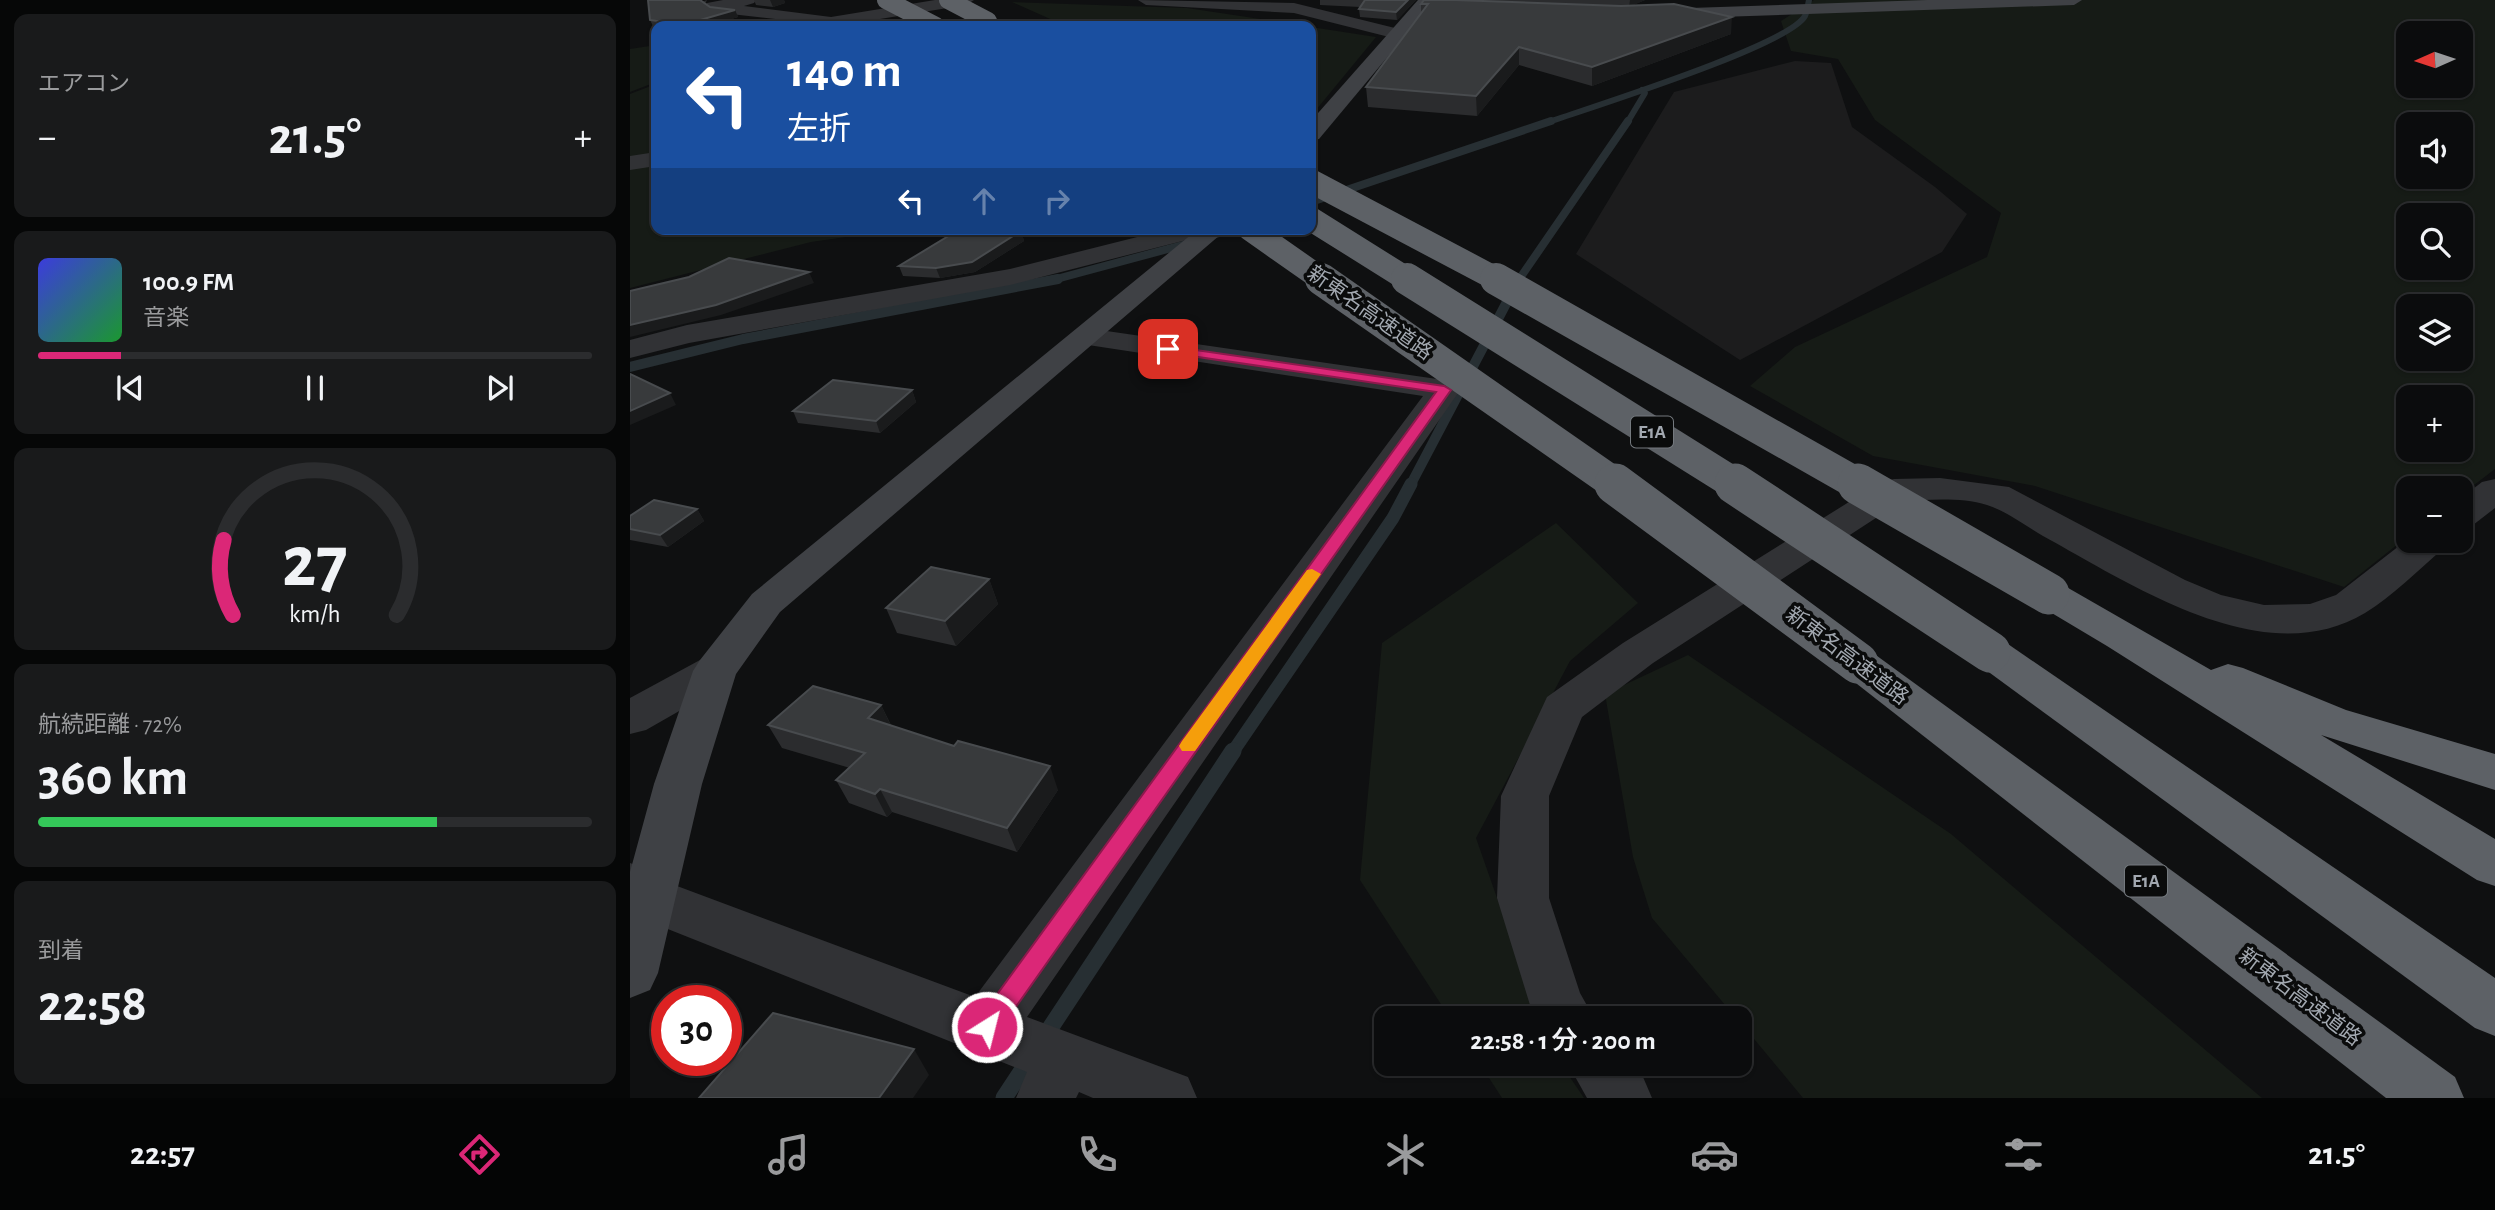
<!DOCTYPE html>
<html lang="ja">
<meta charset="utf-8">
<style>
:root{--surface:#0b0c0d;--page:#191a1b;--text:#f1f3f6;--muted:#9a9b9d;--line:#2b2c2e;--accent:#db2777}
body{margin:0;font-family:"Alegreya Sans","Noto Sans JP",sans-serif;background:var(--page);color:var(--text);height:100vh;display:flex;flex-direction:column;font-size:26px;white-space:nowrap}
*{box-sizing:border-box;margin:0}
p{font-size:23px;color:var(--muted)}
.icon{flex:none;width:38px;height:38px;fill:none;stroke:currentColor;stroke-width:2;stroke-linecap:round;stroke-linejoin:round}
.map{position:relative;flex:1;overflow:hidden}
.sheet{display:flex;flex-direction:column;gap:14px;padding:14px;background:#060707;width:630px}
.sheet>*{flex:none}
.hud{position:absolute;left:21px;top:21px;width:665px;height:214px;border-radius:14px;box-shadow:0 2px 5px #0004,0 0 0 2px var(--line);background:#1a4fa0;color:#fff;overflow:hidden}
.needle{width:46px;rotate:267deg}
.tools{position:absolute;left:1766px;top:21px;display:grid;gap:14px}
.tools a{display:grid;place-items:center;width:77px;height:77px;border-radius:14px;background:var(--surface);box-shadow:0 2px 5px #0004,0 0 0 2px var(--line);font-size:35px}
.speed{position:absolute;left:21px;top:985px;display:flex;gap:14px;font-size:35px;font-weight:700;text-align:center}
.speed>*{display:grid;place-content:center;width:91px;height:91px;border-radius:50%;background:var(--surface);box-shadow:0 2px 5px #0004,0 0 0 2px var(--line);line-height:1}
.speed .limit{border:10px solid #d22;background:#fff;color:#111}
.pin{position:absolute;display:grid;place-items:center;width:60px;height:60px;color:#fff;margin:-30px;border-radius:14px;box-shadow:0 4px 10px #0006}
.me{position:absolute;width:77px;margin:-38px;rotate:36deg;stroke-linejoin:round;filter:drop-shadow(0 0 5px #0008)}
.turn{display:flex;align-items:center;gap:24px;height:147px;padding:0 21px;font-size:32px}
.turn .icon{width:91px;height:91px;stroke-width:2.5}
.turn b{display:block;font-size:49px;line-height:60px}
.lanes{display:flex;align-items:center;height:66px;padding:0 21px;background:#0003;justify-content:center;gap:35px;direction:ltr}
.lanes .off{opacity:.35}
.big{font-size:52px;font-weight:600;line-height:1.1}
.sheet .card{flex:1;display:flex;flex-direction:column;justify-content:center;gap:10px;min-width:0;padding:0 24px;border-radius:14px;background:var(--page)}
.sheet .dial{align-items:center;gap:0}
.dial svg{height:182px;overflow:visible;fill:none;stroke:var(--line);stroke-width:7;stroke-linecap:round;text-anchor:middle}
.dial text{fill:var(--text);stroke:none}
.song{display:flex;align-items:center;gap:21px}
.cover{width:84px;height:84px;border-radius:10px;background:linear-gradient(135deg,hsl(240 70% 55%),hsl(130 70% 35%))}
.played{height:7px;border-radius:4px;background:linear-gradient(90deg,var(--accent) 15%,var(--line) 15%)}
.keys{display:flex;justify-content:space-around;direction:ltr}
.heat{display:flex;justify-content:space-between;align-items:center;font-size:38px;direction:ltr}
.charge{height:10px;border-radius:5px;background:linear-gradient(90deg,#34c759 72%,var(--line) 0)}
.trip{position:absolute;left:744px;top:1006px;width:378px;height:70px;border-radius:14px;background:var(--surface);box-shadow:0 2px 5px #0004,0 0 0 2px var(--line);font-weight:600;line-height:70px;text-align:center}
.tab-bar{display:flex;height:112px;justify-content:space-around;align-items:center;background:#040505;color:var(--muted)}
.tab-bar .icon{width:49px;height:49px}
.tab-bar .active{color:var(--accent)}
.tab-bar b{font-size:32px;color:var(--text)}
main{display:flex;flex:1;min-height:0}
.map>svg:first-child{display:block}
</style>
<main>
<section class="sheet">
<div class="card"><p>エアコン</p>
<div class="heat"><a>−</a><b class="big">21.5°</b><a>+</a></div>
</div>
<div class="card">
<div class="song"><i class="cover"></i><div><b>100.9 FM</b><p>音楽</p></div></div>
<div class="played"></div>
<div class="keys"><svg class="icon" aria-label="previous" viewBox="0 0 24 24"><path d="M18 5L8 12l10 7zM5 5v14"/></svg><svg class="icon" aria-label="pause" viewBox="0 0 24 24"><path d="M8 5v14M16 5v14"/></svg><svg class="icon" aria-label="next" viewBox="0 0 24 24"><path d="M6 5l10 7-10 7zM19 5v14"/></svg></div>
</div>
<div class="card dial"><svg viewBox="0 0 100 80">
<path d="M14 69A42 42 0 1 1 86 69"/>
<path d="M14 69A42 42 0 0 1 10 36" stroke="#db2777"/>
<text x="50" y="56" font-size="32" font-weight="700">27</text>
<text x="50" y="72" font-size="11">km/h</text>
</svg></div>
<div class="card"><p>航続距離 · 72%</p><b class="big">360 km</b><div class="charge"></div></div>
<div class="card"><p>到着</p><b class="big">22:58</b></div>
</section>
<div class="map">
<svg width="1865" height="1098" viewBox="0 0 1865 1098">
<rect width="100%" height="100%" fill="#0f1011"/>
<polygon fill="#1c1c1d" points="1165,61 1201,63 1222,127 1305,187 1337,214 1312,252 1110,360 946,254 1044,92"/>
<g fill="#161b16" fill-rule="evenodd">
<path d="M1184 0H1865V469L1831 495 1830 488H1778V536L1714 587 1405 486 1243 456 1120 386 1165 347 1357 257 1371 213 1245 120 1208 59 1161 51 1151 21ZM1778 33H1830V86H1778ZM1778 124H1830V177H1778ZM1778 215H1830V268H1778ZM1778 306H1830V359H1778ZM1778 397H1830V450H1778Z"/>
<polygon points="382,2 557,8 676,26 436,26"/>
<polygon points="681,27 746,37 681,116"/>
<polygon points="26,45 26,82 0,92 0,49"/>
<polygon points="26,84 26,229 272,229 181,242 0,288 0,94"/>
<polygon points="926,523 1008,603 940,661 846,838 909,1018 820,1018 730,880 752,643"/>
<polygon points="1058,655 1321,834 1632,1098 1173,1098 1110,1022 1110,1018 1106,1018 1022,918 1003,857 975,694"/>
<polygon points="850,1064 931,1064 954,1098 872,1098"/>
</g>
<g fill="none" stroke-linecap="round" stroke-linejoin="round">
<g stroke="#272f33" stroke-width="6">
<path d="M916 123C958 108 1158 46 1175 16 1177 12 1178 4 1179 0"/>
<polyline points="997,123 1015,93 1012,90"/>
</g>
<g stroke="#272f33" stroke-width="8">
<polyline points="681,202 921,121"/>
<polyline points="580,236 601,229"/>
<polyline points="419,281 560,243"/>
<polyline points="888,281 998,121"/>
</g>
<g stroke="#272f33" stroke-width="10">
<polyline points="0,367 113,339 428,279"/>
<polyline points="780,486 889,279"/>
</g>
<polyline stroke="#272f33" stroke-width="13" points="602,753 763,518 781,484"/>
<g stroke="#272f33" stroke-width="17">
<polyline points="413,1039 603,751"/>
<polyline points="374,1098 401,1057"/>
</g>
<g fill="#313235" fill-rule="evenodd">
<polygon points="93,0 126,0 124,3 114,6 201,17 305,0 344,0 336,5 207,26 83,12 75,7 77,3"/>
<polygon points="508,0 664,3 773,30 776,34 767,39 664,13 516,5"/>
<polygon points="26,152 26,166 0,170 0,156"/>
<polygon points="539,229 584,229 580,234 380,285 59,343 0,358 0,340 57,325 380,269"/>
<polygon points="456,328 814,380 825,383 830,390 397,1017 558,1077 567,1098 463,1098 449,1092 446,1098 386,1098 397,1072 0,914 0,863 18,870 39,883 345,997 793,396 445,343 441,337 445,331"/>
<path d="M1310 478 1379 487 1555 580 1591 595 1634 605 1680 604 1706 595 1778 539 1819 541 1813 549C1788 570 1763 596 1735 613 1634 674 1501 584 1413 536 1396 526 1376 511 1357 505 1331 497 1299 500 1272 501L1023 663 952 717 919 796V898L950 993 964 1018H904L867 898 871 796 917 697 993 643 1251 482 1264 479Z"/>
<polygon points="1865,479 1865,508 1843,525 1830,528 1830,499 1852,482"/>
<polygon points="85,656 100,660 107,671 100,682 16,730 0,734 0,698 70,660"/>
<polygon points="938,1064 1004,1064 1013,1077 1022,1098 957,1098"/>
</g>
<g fill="#3f4145" fill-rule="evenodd">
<polygon points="788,0 805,0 689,139 681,140 681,121"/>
<polygon points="1297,0 1452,0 1444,5 1030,19 1022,14 1030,9"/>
<polygon points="568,229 597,229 150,612 106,674 72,784 28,973 20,990 0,998 0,872 24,784 63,671 70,660 122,594"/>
</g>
<g fill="#5d6166" fill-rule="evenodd">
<polygon points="1419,581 1433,585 1581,670 1598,664 1613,668 1716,710 1865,754 1865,790 1691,735 1865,839 1865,886 1847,880 1477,646 1405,603 1399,594 1405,585"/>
<polygon points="1360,637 1375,642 1865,978 1865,1036 1845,1028 1345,662 1339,652 1345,642"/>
<polygon points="1228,648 1243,653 1825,1077 1834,1098 1756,1098 1213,673 1206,663 1213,653"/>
</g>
<g stroke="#5d6166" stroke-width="18">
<polyline points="256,0 306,26"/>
<polyline points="318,0 358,21"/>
</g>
<g stroke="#5d6166" stroke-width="24">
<polyline points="681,181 870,281"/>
<polyline points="681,219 780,281"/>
<polyline points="620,229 694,281"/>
</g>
<g stroke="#5d6166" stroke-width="32">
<polyline points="691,279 988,486"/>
<polyline points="777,279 1108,486"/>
<polyline points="866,279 1231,486"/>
</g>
<g stroke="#5d6166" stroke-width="41">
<polyline points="985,484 1228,663"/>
<polyline points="1105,484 1360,652"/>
<polyline points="1228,484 1419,594"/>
</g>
</g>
<g fill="#2b2c2e">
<polygon points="77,0 75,4 80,7 105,10 108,17 79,26 26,26 26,28 24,28 20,20"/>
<polygon points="124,0 154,0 155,3 143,7 126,5"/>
<polygon points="690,0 786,0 767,20 730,17 729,9 730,7 690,5"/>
<polygon points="794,0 1015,0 1003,5 1101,34 962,86 889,65 847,116 738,107 736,87 791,13 791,4"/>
<polygon points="391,231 394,241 345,272 310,278 273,276 269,266"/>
<polygon points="282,390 286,402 250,433 168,423 163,411"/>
<polygon points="67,509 74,521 38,547 0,540 0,516"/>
<polygon points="359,579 368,604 326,646 267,633 256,608"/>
<polygon points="251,705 261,725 428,790 387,852 262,812 257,817 219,803 206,780 220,768 152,748 138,725"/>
</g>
<g fill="#1a1b1c">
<polygon points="140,0 154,0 155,3 143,7"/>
<polygon points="778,0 786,0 767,20 766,12"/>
<polygon points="1000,0 1015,0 999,7"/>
<polygon points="105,10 108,17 79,26 53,25"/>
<polygon points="1102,17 1101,34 962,86 962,67"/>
<polygon points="889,47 889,65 847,116 846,96"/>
<polygon points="391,231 394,241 345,272 310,278 306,268"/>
<polygon points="179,272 184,283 91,315 0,337 0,325"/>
<polygon points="282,390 286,402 250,433 246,421"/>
<polygon points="40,393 46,405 0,425 0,411"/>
<polygon points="67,509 74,521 38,547 30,535"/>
<polygon points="359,579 368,604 326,646 315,621"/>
<polygon points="251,705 262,728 238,718"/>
<polygon points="420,766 428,790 387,852 377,828"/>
<polygon points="250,789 262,812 257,817 245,794"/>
<polygon points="284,1049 299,1075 283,1098 249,1098"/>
</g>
<g fill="#383a3c" stroke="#484b4e" stroke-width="2">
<polygon points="18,0 70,0 80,7 105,10 53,25 20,20"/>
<polygon points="735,0 778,0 766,12 729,9"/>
<polygon points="794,0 825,0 991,6 1044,4 1102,17 962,67 889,47 846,96 736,87 798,4 791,4"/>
<polygon points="330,229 379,229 391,231 342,262 306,268 269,266"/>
<polygon points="99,258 179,272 86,305 0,325 0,291 59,277"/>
<polygon points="0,374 40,393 0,411"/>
<polygon points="203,380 282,390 246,421 163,411"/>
<polygon points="24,500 67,509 30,535 0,529 0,516"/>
<polygon points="301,567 359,579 315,621 256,608"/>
<polygon points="183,686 251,705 238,718 324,746 328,741 420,766 377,828 250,789 245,794 206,780 235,753 138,725"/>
<polygon points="143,1013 284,1049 249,1098 69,1098"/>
</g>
<polygon fill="#db2777" stroke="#8e194d" stroke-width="2" points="538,346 814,386 821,390 366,1035 357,1038 349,1035 345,1027 349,1019 806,392 534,352 532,349"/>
<polygon fill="#f59e0b" points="682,569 691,574 565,751 552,751 549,746 552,741 677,570"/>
<g text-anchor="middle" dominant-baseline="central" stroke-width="7" stroke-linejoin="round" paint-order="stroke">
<g fill="#0a0b0b" stroke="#74797e" stroke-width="2">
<rect x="1001" y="416.5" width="42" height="31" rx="5"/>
<rect x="1495" y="865.5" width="42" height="31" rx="5"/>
</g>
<g font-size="19" font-weight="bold" fill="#a2a8b0">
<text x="1022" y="432">E1A</text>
<text x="1516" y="881">E1A</text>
</g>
<g font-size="21" fill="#a2a8b0" stroke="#0a0b0b">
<text transform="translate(740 313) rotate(35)">新東名高速道路</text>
<text transform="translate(1217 656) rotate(37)">新東名高速道路</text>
<text transform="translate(1670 997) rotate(37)">新東名高速道路</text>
</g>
</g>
</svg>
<div class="tools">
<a><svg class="needle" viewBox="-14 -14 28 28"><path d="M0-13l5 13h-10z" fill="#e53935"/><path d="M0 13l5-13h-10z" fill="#9a9b9d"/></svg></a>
<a><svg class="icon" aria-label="sound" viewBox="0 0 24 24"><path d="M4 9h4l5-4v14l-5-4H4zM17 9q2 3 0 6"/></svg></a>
<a><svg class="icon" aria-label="search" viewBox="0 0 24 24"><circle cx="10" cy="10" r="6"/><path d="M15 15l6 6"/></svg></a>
<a><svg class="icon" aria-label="layers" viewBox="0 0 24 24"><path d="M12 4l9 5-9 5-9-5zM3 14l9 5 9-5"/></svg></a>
<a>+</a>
<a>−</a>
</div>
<div class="speed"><div class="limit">30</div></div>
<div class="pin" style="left:538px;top:349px;background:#d93025"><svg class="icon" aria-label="arrive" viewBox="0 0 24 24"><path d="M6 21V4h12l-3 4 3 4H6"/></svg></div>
<svg class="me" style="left:357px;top:1027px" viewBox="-20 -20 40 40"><circle r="17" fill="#db2777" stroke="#fff" stroke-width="3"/><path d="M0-11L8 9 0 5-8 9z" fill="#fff"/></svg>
<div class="trip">22:58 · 1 分 · 200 m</div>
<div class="hud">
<div class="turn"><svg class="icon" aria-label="left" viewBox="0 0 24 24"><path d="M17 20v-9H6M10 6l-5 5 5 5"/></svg><div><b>140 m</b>左折</div></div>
<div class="lanes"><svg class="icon" aria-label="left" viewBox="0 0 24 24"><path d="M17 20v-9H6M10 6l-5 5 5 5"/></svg><svg class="icon off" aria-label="ahead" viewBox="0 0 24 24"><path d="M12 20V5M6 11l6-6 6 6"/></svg><svg class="icon off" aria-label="right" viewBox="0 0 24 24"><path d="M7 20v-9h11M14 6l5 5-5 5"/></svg></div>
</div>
</div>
</main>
<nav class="tab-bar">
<b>22:57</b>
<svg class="icon active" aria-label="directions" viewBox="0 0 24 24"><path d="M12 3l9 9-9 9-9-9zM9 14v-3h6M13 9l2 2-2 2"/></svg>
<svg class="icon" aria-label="music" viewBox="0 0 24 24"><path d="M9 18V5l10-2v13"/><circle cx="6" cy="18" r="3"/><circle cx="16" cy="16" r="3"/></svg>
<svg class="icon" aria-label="phone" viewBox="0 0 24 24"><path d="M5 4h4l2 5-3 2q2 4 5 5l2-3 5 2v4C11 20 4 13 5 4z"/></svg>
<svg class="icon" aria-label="climate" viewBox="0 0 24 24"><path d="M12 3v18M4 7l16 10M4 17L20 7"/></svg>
<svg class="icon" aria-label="car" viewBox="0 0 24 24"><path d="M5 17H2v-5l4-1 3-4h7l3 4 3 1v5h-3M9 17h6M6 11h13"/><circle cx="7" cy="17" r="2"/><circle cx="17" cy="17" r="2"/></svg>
<svg class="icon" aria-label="filters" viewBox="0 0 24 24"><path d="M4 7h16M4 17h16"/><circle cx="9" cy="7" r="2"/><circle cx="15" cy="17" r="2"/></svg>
<b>21.5°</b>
</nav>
